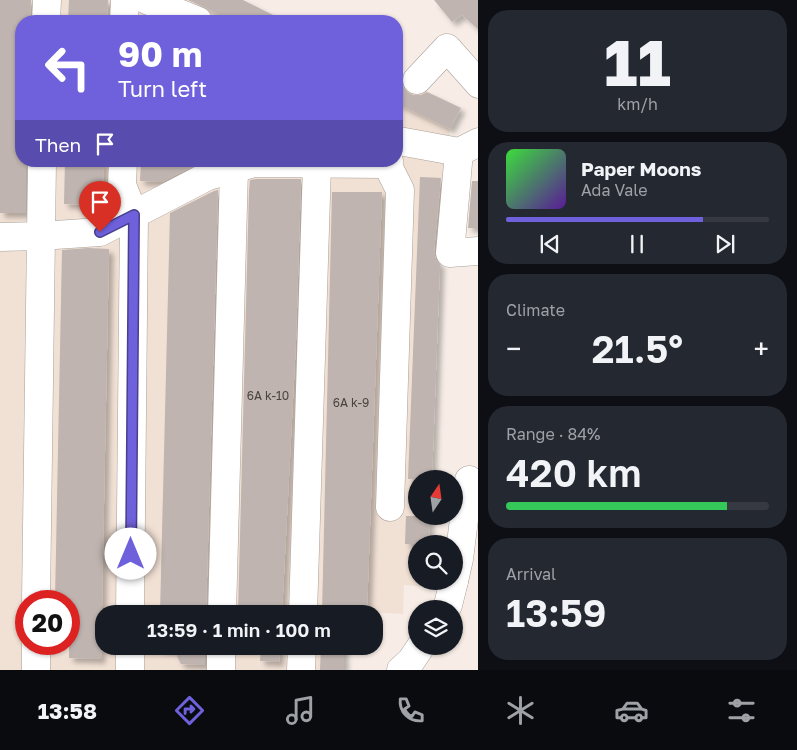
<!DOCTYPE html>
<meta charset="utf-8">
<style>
:root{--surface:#171b24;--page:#242831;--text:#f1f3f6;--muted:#9ea1a6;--line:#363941;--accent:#6f61db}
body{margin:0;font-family:"Golos Text",sans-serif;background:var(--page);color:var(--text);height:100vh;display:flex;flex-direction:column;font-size:19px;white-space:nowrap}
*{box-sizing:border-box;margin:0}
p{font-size:16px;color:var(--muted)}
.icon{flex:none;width:28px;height:28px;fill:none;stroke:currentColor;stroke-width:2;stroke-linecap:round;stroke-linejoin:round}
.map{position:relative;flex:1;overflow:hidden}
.details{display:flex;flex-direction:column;gap:10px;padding:10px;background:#0d0f14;width:319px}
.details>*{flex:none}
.banner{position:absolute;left:15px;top:15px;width:388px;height:152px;border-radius:20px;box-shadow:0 1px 4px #0004;background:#6f61db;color:#fff;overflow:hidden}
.needle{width:32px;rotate:13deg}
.fabs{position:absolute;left:408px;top:470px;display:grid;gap:10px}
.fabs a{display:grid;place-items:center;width:55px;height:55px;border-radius:50%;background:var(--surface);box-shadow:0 1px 4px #0004;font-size:25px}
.speed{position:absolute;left:15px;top:590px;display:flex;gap:10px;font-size:25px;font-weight:700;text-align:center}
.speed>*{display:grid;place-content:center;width:65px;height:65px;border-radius:50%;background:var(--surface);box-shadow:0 1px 4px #0004;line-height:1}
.speed .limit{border:8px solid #d22;background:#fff;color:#111}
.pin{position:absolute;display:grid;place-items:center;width:42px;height:42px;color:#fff;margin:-51px -21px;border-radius:50% 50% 50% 0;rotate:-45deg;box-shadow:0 0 5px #0007}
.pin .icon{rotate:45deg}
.me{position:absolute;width:55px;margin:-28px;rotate:0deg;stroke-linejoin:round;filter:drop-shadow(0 0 4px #0008)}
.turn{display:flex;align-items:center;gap:18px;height:105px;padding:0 20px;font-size:22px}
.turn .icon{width:65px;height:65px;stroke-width:2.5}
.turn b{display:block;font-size:35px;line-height:42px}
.then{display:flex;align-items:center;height:48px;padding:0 20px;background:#0003;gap:10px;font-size:19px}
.big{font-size:38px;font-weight:600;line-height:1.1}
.details .tile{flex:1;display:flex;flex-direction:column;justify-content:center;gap:8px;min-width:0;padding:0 18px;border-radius:20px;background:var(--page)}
.details .dial{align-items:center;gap:0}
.dial b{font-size:65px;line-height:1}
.song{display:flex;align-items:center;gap:15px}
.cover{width:60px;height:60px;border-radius:8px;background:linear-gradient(135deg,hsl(120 70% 55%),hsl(270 70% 35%))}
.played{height:5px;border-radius:2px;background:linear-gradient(90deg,var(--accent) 75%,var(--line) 75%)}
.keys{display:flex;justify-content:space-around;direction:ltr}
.heat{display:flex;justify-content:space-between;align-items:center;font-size:28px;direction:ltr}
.charge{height:8px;border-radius:4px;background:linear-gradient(90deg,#34c759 84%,var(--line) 0)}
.trip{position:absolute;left:95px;top:605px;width:288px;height:50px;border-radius:20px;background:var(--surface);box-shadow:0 1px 4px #0004;font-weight:600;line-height:50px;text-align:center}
.tab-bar{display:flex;height:80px;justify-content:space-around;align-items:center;background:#090b0e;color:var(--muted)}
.tab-bar .icon{width:35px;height:35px}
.tab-bar .active{color:var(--accent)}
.tab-bar b{font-size:22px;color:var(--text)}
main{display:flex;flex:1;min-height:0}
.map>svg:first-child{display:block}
</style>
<main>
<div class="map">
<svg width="479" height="670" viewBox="0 0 479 670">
<defs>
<filter id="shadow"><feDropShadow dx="4.5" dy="4.5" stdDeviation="2.5" flood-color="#0004"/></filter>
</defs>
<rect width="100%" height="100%" fill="#f7ede6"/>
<path fill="#f1e0d4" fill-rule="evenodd" d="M0 0H243L285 21H21V161H396V76L461 108 450 129 443 178 432 479H416V516H430L429 544H416V581H427V587L404 585 403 614 367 612 104 614V646H344V670H0ZM26 601H69V644H26Z"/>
<g fill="#bfb4af" filter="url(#shadow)">
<polygon points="0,0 31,0 30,21 21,21 21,161 26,161 26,213 0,213"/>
<polygon points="69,0 108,0 107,21 68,21"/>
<polygon points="188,0 243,0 285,21 231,21 204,7"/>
<polygon points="434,0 479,0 479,30 462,15 452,22"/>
<polygon points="396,76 402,79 402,85 406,91 413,95 421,95 427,92 461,108 450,129 396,103"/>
<polygon points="65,161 104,161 103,205 64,204"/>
<polygon points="141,161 190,161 190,168 162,182 140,181"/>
<polygon points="420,177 441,178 434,252 436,260 440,264 432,479 408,479"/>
<polygon points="256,179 301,179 296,341 282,614 238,614 249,191 250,180"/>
<polygon points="472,181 479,181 479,228 468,228"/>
<polygon points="218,190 206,614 160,614 170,213 214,191"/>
<polygon points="332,192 382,192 367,612 344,614 322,614"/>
<polygon points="88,248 109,249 101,659 69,658 69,601 55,601 62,250"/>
<polygon points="406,516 430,516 429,544 405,544"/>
<polygon points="159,646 205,646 205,665 181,664 174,650 159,649"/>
<polygon points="249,646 280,646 279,662 260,661 261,647"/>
<polygon points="321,646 344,646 344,670 320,670"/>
</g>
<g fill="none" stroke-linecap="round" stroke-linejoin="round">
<defs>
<g id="minor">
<polyline points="147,0 198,21"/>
<polyline points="46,21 47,0"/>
<polyline points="124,21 125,0"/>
<polyline points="417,80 447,48 479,84"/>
<polyline points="399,141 459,152 479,142"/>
<polyline points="459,152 450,253 479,251"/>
<polyline points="123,161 122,185 134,215 130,614"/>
<polyline points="387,164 400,190 390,507"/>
<polyline points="0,237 40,236 100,232 208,176 254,163 387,164 389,161"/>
<polyline points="454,581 459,559 469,480"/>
<polyline points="36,601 42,161"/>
<polyline points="446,609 448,605 454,581"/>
<polyline points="222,614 234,169"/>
<polyline points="303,614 317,164"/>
<polyline points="36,670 36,644"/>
<polyline points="130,670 130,646"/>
<polyline points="221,670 221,646"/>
<polyline points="301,670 302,646"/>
<polyline points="401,670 411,661 421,646"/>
</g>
</defs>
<use href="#minor" stroke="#a9a099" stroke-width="29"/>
<use href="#minor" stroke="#fff" stroke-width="28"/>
</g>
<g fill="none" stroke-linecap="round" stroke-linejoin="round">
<defs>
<polyline id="route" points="100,232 134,215 131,554"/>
</defs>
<use href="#route" stroke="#483f8e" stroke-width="12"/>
<use href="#route" stroke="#6f61db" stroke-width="9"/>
</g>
<g text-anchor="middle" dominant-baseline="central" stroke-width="5" stroke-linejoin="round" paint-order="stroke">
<g font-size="12" fill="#494441">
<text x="268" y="395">6A k-10</text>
<text x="351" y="402">6A k-9</text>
</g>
</g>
</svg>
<div class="fabs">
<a><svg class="needle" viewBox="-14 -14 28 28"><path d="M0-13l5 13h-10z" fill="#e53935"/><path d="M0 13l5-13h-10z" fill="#9ea1a6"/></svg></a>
<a><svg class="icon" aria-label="search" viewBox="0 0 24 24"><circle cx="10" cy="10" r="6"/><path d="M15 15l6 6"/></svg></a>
<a><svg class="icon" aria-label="layers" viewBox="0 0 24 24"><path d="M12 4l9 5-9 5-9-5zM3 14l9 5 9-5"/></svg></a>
</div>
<div class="speed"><div class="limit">20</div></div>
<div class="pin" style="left:100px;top:232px;background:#d93025"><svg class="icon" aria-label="arrive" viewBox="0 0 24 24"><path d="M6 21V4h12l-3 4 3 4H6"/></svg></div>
<svg class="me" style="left:131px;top:554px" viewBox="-20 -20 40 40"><circle r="19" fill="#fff"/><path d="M0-13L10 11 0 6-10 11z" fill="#6f61db"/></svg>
<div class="trip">13:59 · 1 min · 100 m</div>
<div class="banner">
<div class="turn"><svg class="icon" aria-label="left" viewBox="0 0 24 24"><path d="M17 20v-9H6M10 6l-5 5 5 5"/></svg><div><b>90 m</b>Turn left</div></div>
<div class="then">Then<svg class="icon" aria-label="arrive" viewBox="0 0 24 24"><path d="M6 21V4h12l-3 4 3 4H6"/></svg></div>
</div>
</div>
<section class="details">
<div class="tile dial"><b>11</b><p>km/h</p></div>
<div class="tile">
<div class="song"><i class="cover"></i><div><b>Paper Moons</b><p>Ada Vale</p></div></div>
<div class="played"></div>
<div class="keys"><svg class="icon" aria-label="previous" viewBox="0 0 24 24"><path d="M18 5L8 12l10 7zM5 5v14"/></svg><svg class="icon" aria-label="pause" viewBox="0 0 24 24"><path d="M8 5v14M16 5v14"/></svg><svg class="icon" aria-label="next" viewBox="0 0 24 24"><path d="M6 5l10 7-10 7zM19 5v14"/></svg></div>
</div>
<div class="tile"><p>Climate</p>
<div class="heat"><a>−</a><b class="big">21.5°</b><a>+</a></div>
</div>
<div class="tile"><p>Range · 84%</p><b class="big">420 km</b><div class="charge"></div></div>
<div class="tile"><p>Arrival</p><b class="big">13:59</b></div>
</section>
</main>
<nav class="tab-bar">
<b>13:58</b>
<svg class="icon active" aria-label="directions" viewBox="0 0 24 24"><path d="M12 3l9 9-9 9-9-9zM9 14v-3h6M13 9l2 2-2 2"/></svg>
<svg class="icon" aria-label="music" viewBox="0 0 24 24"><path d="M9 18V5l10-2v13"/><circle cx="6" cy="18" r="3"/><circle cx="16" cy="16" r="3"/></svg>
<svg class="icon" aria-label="phone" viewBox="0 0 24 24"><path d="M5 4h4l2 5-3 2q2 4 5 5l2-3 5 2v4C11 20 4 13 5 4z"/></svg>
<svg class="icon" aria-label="climate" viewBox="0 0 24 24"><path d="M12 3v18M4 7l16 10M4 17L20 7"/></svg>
<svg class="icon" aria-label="car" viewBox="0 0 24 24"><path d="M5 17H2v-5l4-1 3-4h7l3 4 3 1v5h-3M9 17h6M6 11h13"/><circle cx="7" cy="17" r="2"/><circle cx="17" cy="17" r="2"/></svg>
<svg class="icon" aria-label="filters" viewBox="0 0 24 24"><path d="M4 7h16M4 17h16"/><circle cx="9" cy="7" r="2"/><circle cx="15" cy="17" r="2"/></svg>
</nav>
